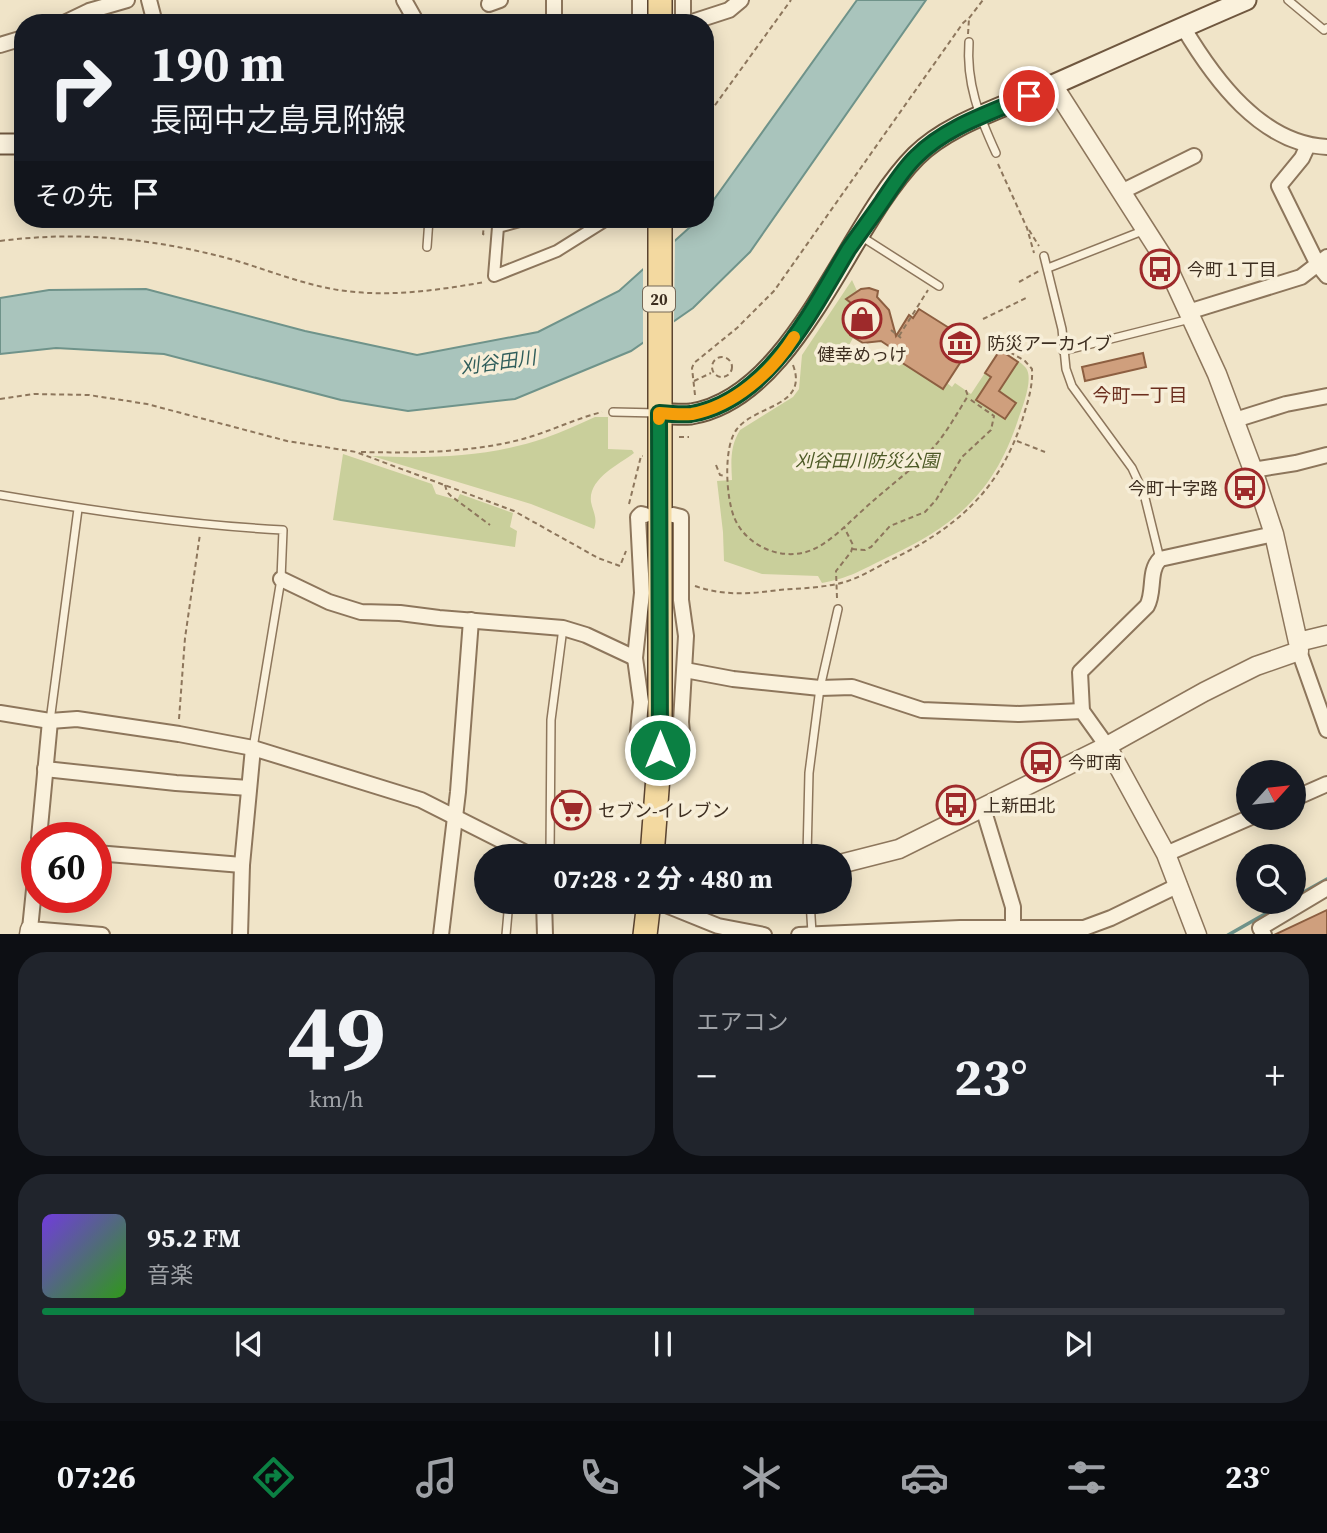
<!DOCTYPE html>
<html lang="ja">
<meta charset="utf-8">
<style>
:root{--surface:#171b24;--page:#20242c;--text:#f1f3f6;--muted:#9ea1a6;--line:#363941;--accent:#0b8043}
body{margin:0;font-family:"Source Serif 4","Noto Sans JP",serif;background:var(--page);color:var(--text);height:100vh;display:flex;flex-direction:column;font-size:26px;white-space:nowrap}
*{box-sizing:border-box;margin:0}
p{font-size:23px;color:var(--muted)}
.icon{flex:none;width:38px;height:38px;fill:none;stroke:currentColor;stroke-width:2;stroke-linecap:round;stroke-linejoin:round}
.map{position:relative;height:934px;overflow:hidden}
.side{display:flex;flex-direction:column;gap:18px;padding:18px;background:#0d0f14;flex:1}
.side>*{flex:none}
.guide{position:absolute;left:14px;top:14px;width:700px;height:214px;border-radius:28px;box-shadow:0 4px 18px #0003;background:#171b24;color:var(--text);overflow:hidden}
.needle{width:46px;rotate:63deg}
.controls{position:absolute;left:1236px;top:760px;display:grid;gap:14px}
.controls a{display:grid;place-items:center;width:70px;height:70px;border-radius:50%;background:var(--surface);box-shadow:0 4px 18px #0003;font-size:35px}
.speed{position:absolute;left:21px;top:822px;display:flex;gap:14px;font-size:35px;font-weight:700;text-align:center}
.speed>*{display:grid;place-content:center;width:91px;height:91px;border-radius:50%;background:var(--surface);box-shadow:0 4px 18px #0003;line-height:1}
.speed .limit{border:10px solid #d22;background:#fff;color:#111}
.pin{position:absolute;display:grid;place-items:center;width:60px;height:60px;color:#fff;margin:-30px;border:4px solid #fff;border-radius:50%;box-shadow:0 2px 7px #0007}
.me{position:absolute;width:77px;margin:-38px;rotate:0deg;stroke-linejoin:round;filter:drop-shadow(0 0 5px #0008)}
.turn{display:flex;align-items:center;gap:24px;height:147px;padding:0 21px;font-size:32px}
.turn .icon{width:91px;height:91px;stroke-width:2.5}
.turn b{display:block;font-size:49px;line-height:60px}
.then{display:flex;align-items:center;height:66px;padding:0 21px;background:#0003;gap:14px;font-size:26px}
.big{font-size:52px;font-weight:700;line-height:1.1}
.side .card{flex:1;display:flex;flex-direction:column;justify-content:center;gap:10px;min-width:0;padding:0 24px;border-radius:28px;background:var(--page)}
.side .dial{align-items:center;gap:0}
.dial b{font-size:91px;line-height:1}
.song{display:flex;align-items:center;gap:21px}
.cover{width:84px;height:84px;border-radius:10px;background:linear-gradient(135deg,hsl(260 70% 55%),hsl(110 70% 35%))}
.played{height:7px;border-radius:4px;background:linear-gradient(90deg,var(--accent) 75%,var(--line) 75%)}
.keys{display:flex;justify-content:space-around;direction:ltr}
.heat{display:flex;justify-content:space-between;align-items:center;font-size:38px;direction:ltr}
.side .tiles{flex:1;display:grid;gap:18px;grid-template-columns:1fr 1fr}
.card:last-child{grid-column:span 2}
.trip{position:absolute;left:474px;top:844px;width:378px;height:70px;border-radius:35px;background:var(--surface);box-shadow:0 4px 18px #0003;font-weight:700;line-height:70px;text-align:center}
.dock{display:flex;height:112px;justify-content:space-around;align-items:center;background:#090b0e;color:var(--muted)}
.dock .icon{width:49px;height:49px}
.dock .current{color:var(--accent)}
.dock b{font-size:32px;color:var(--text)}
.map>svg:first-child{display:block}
</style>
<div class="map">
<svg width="1327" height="935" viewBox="0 0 1327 935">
<rect width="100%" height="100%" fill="#f0e4c8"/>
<g fill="#c9cf9b">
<path d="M852 280 857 291 847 298 852 304C845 316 843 327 853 338L848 347C867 357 874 351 891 356 901 359 932 382 943 389L947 383 952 387 955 383 971 394 1000 350C1007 355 1021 361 1026 368 1034 379 1022 408 1018 420 994 493 955 526 886 558 862 570 849 578 822 583L818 576 762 574 724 561 723 532 717 481 732 480C731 462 730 446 740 430L793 397 799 389 802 355Z"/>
<path d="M595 417H608V449L632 450 634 453C618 465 588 479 591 502 593 512 598 518 594 529L531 504 372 456C430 459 490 457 545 438 562 432 579 424 595 417Z"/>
<polygon points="343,454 432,484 436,494 457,500 460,494 513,513 510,527 517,531 515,547 333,520"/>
</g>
<polygon fill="#a9c4bc" stroke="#6f938a" stroke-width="2" points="857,0 926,0 750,252 693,308 631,351 515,399 408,411 341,400 164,354 56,348 0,354 0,298 49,290 146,289 305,331 417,355 538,332 619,291 699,219 705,219 705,212"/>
<polygon fill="#f0e4c8" points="675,236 674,326 643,347 643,265"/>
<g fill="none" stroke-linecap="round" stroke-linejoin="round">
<g stroke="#6f938a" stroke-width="3.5">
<polyline points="1293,898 1327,879"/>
<polyline points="1228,935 1288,901"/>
</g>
</g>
<g fill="#cf9f7d" stroke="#8d5f41" stroke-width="2">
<polygon points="869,288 878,291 877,297 889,310 896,336 909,315 913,318 919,309 973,343 943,389 890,355 893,349 881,341 863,343 850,335 845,320 851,303 846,299 861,289"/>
<polygon points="1000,350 1018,362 999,391 1016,403 1005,419 976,400 991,377 985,373"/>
<polygon points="1143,353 1146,367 1085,381 1082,367"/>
<polygon points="562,791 580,792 578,827 560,826"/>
<polygon points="1327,910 1327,935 1274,935"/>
</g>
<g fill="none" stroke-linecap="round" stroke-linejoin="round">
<defs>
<g id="service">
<polyline points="1288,0 1324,30 1327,28"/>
<path d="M969 42C966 83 979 116 996 153"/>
<polyline points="859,235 939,286"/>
<polyline points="427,247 429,219"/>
<polyline points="1044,256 1062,329 1066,369 1072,386 1132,468 1144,494 1160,559"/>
<polyline points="1048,268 1145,230"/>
<polyline points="1063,351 1190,319"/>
<polyline points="613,412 658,413"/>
<path d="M0 495C94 511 188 525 283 530L281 579 253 748"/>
<polyline points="50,721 78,509"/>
<polyline points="550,856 551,720 563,628"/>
<polyline points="807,856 809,773 820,688 838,609"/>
<polyline points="810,901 812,933"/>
<polyline points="506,935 509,901"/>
</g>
<polyline id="pedestrian" points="527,219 498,227 494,276 557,251 608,219"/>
<g id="minor">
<polyline points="149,0 155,23"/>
<polyline points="404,0 417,23"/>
<polyline points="554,0 554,23"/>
<polyline points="683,0 683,23"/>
<polyline points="489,4 500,0"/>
<polyline points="64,23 89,11 127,0"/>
<polyline points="640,23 640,0"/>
<polyline points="689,23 729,10 741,0"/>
<path d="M1183 27C1214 79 1261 144 1327 147"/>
<polyline points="0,45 23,38"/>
<polyline points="1308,145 1302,158 1279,186 1318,265 1327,276"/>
<polyline points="1121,192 1194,156"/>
<polyline points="1188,312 1301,277 1327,257"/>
<polyline points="1235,420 1286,404 1327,396"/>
<polyline points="1253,470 1296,463 1327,455"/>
<polyline points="645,515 641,514 638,517 642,593 635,658 641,702 637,742 641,748 660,750 680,747 683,744 681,722 686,636 681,600 681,517 673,515"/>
<polyline points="281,579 329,602 361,612 400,613 439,618 563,628 586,635 635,658"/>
<polyline points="1298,642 1299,651 1327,730"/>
<polyline points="685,670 733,679 820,688 852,687 922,710 1019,714 1082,711"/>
<polyline points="0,713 50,721 77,719 179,734 253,748 421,800 532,856"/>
<path d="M1107 746 1082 711 1080 672 1147 606C1155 592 1148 571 1160 559L1274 534"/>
<polyline points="45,769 176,783 249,788"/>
<polyline points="1293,799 1327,784"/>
<polyline points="983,808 1013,907 1013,928"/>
<polyline points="39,838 50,721"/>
<polyline points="96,853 242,865"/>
<polyline points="1166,854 1251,817"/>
<polyline points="37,860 30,929 102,935"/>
<polyline points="544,901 545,935"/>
<polyline points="656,901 718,926 764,935"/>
<polyline points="240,935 242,865 253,748"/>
<polyline points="441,935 458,792 471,620"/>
<polyline points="799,935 960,928 1084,928 1111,918 1179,885"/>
<polyline points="1264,935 1260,928 1327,888"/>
</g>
<g id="tertiary">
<polyline points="1053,85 1163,257 1217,374 1253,470 1274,534 1298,642 1327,635"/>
<polyline points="1107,746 1166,854 1197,935"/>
<polyline points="840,864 899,849 1107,746 1204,692 1256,666 1299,651"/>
<polyline points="29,935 30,929"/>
</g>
<g id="secondary">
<polyline points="0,144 23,144"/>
<path d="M659 413C670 414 680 415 691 414 796 397 846 226 916 156 947 125 997 110 1037 92 1107 61 1176 30 1246 0"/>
</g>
<g id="primary">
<polyline points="660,23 660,0"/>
<polyline points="652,856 660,750 660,219"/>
<polyline points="645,935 649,901"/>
</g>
</defs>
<use href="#service" stroke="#8d765c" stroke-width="10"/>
<use href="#pedestrian" stroke="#8d765c" stroke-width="14"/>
<use href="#minor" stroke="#8d765c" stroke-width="18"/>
<use href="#tertiary" stroke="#8d765c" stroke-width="21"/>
<use href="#secondary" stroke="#6f573f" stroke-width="23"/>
<use href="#primary" stroke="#5b4430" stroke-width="26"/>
<g stroke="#8d765c" stroke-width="2" stroke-dasharray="5 3.5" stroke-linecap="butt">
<polyline points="968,34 969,19"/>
<polyline points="705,119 791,0"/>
<polyline points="998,164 1027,228 1034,253"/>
<polyline points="456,220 470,224 484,225 483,234 486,235"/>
<polyline points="1029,230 1039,246"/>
<path d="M0 241C76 231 148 238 223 257 264 268 304 286 346 291 392 297 439 290 485 282"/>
<polyline points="1019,282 1039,271"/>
<polyline points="983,319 1026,298"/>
<polyline points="891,330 901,338"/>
<polyline points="899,336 928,290"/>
<circle cx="722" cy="367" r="10"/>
<path d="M793 365C809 407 755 405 737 429 723 446 726 497 734 517 746 547 784 563 814 549 835 539 854 517 872 502 892 484 914 468 932 449 946 434 957 413 968 396L965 388"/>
<polyline points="694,381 711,373"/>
<polyline points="695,395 692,368 694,363 737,328 774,291 963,23 970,17 983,0"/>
<polyline points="0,399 34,394 89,395 147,404 287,441 356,452 514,511 598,558 620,566 626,551"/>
<polyline points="679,437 689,437"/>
<polyline points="1017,441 1045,452"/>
<path d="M361 452C414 453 467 453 519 440 547 433 574 419 602 412"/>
<polyline points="716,465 720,475 726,476"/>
<polyline points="445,485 447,492 451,496 490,525"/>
<polyline points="629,504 641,456 643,456"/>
<polyline points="852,549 865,550 871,547 890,526 925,512 936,500 962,457 991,430 994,416 968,398"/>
<path d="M695 586C723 596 750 594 779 590 802 588 826 588 848 581 863 576 877 567 891 560 956 528 999 491 1022 421 1027 404 1033 388 1032 369L1025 361 992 342"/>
<polyline points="837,598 836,571 851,552 853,545 844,527"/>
<polyline points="179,719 185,638 200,534"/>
</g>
<use href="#service" stroke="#faf1dc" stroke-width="7"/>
<use href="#pedestrian" stroke="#faf1dc" stroke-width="10"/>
<use href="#minor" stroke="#faf1dc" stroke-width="14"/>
<use href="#tertiary" stroke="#faf1dc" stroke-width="18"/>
<use href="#secondary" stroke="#faf1dc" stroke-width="19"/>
<use href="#primary" stroke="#f3d9a0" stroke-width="23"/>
</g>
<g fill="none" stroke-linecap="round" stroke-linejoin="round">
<defs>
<path id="route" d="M660 750 659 413C670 414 681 415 691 414 768 401 812 310 848 250 859 234 871 218 882 202 893 186 903 169 917 156 947 126 991 113 1029 96"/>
</defs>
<use href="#route" stroke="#07532c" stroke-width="18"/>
<use href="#route" stroke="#0b8043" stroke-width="12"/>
<path stroke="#f59e0b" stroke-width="12" d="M659 419V413C670 414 681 415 692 414 734 406 772 372 794 337"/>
</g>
<defs>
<symbol id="bus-ring" viewBox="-11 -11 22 22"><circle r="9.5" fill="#f7eed8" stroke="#9e2a2b" stroke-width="1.5"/><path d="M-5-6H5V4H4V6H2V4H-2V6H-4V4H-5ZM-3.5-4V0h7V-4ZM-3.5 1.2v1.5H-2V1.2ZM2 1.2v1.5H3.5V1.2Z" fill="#9e2a2b"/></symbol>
<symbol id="shop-ring" viewBox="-11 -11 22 22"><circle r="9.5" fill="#f7eed8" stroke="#9e2a2b" stroke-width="1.5"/><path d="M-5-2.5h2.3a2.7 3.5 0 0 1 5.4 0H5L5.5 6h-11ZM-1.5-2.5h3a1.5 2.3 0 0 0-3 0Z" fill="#9e2a2b"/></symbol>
<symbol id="museum-ring" viewBox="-11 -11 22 22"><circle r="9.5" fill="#f7eed8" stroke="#9e2a2b" stroke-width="1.5"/><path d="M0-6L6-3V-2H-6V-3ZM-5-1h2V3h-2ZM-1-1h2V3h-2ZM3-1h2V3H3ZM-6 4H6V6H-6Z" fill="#9e2a2b"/></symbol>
<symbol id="supermarket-ring" viewBox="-11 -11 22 22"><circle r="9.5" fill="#f7eed8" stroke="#9e2a2b" stroke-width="1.5"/><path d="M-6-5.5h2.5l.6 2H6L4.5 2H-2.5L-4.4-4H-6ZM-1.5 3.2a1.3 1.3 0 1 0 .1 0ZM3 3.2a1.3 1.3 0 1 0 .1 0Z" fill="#9e2a2b"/></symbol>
</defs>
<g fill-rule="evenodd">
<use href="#bus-ring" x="1138" y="247" width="44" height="44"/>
<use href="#shop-ring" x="840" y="297" width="44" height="44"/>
<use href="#museum-ring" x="938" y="321" width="44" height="44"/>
<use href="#bus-ring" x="1223" y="466" width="44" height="44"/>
<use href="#bus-ring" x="1019" y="740" width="44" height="44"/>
<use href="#bus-ring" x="934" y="783" width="44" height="44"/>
<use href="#supermarket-ring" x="549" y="788" width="44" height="44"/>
</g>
<g text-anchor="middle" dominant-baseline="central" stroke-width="7" stroke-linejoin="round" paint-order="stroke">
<rect fill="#f7eed8" stroke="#756857" stroke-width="2" x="643" y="286.5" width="32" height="25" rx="5"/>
<g font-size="16" font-weight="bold" fill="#3d2e20">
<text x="659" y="299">20</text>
</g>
<g font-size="18" fill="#3d2e20" stroke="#f7eed8" text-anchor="start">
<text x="1187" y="269">今町１丁目</text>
<text x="987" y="343">防災アーカイブ</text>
<text x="862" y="354" text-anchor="middle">健幸めっけ</text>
<text x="1218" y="488" text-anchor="end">今町十字路</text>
<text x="1068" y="762">今町南</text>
<text x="983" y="805">上新田北</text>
<text x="598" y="810">セブン-イレブン</text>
</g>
<g font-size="18" font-style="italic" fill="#4d5a26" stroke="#f7eed8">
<text x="867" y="460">刈谷田川防災公園</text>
</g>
<g font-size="19" font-style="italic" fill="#2f5d5a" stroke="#f7eed8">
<text transform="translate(498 362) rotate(-8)">刈谷田川</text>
</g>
<g font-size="19" fill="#6b2e1e" stroke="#f7eed8">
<text x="1140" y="395">今町一丁目</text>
</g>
</g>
</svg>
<div class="controls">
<a><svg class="needle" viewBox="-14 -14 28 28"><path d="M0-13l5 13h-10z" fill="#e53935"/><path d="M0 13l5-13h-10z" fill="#9ea1a6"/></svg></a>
<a><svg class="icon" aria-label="search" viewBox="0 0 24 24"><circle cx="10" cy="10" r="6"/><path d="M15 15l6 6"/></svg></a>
</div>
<div class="speed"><div class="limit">60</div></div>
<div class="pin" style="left:1029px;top:96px;background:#d93025"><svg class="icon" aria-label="arrive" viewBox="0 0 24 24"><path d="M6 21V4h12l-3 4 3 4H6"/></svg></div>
<svg class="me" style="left:660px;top:750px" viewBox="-20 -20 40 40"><circle r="17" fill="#0b8043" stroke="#fff" stroke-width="3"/><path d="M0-11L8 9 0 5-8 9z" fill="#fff"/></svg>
<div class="trip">07:28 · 2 分 · 480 m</div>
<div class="guide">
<div class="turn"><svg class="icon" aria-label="right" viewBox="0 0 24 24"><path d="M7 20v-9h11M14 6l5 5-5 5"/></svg><div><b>190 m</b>長岡中之島見附線</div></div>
<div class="then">その先<svg class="icon" aria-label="arrive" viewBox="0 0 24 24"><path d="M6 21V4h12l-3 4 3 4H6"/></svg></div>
</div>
</div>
<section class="side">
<div class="tiles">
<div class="card dial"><b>49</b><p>km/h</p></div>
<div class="card"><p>エアコン</p>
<div class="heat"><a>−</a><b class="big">23°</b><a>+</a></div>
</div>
<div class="card">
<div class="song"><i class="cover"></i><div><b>95.2 FM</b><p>音楽</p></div></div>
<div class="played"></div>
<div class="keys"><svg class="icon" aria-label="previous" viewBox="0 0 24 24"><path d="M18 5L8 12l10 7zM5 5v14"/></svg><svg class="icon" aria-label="pause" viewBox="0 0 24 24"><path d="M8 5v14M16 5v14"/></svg><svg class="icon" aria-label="next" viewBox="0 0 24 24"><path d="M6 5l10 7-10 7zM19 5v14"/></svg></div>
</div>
</div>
</section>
<nav class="dock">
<b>07:26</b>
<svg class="icon current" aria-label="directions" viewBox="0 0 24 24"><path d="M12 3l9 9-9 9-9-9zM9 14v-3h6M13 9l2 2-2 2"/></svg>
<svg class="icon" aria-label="music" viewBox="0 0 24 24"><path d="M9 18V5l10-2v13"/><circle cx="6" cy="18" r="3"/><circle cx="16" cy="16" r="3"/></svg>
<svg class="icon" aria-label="phone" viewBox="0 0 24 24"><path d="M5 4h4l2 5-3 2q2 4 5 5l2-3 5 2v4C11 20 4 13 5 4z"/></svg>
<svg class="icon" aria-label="climate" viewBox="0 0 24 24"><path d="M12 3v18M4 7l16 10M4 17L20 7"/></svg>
<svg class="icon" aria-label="car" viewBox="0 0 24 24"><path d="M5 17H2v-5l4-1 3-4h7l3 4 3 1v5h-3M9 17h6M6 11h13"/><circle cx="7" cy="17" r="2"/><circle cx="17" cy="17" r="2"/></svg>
<svg class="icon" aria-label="filters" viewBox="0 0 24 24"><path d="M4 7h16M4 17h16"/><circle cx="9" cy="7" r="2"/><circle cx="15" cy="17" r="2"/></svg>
<b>23°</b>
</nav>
